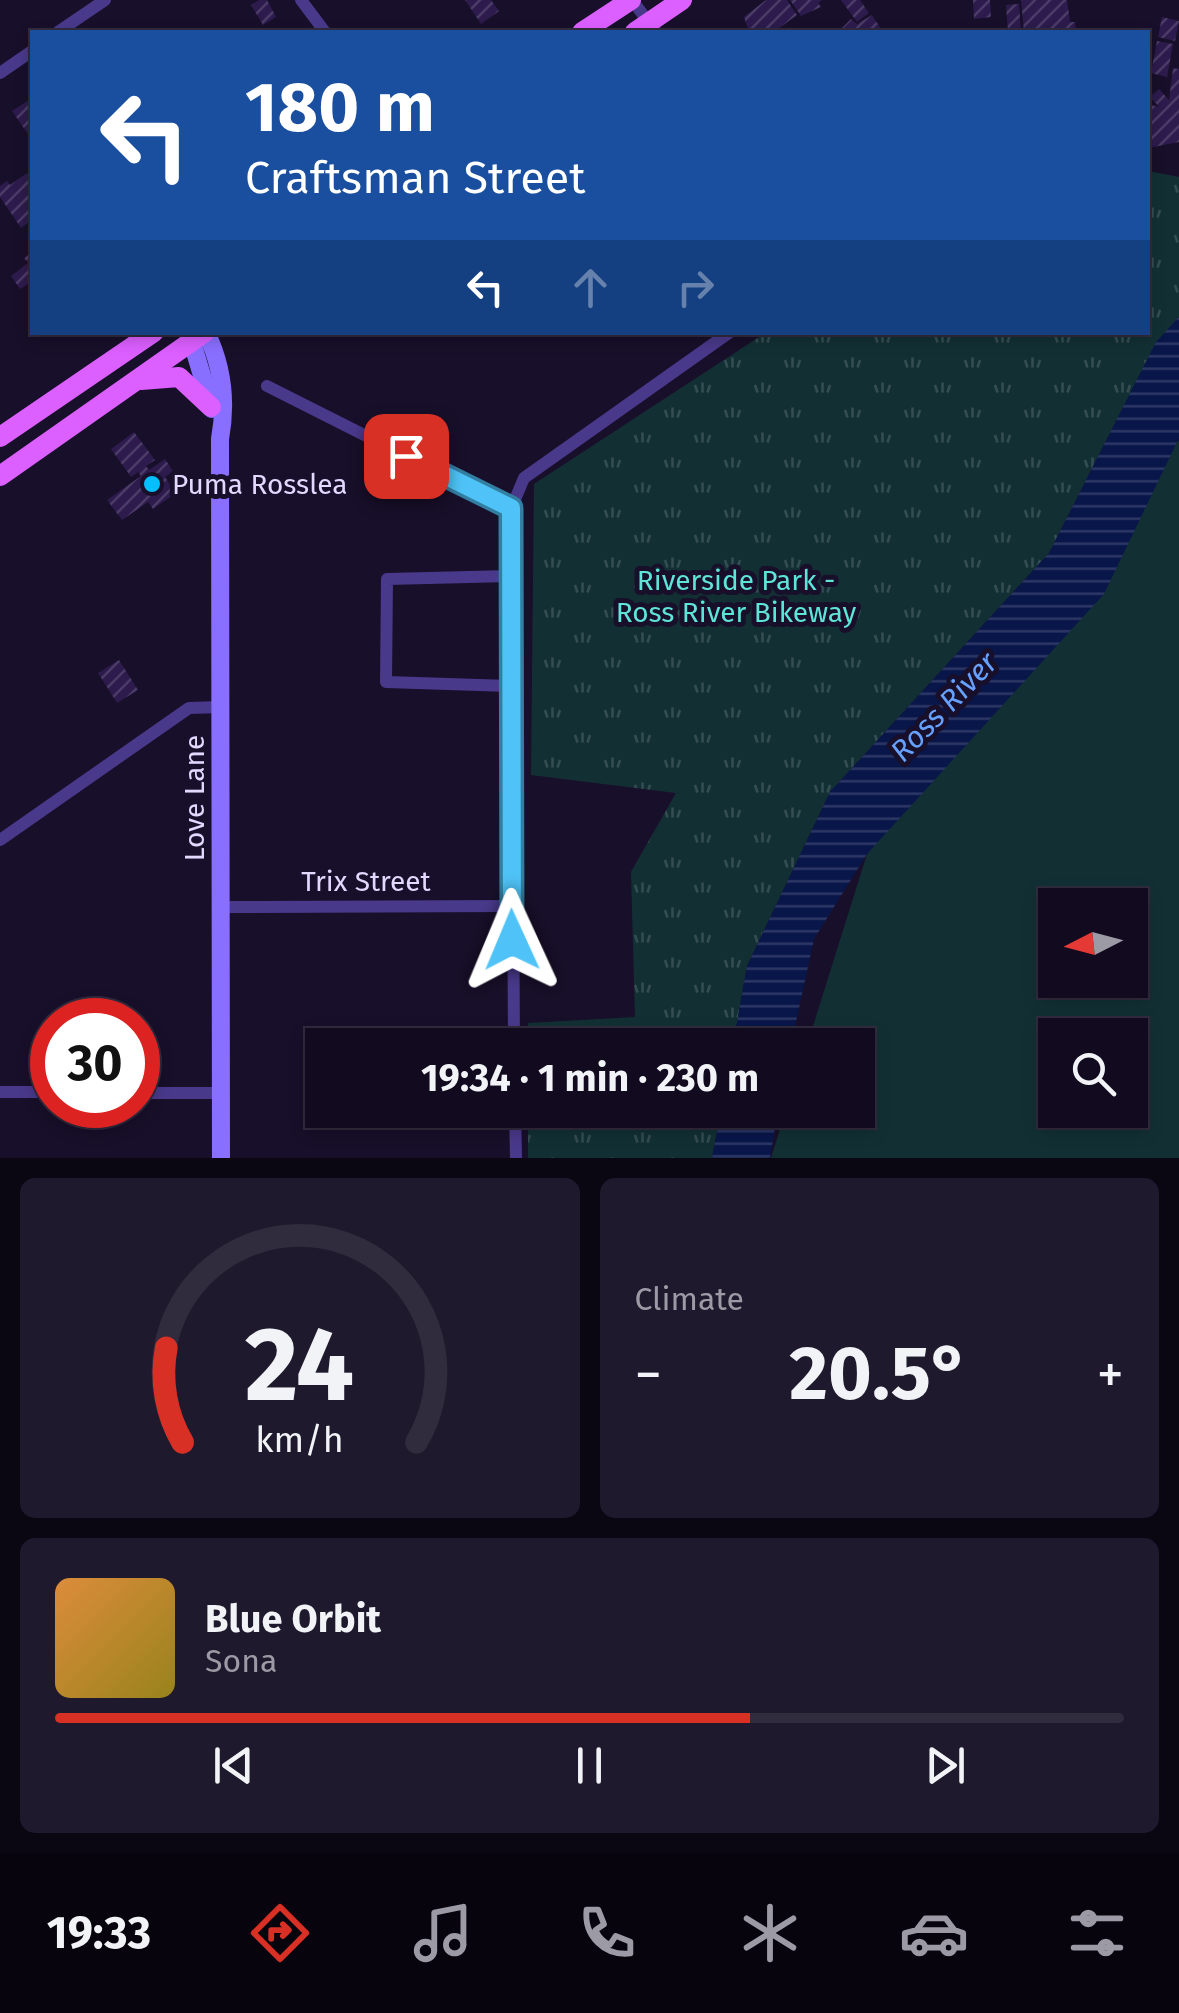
<!DOCTYPE html>
<meta charset="utf-8">
<style>
:root{--surface:#120b20;--page:#1f192d;--text:#f1f3f6;--muted:#9c9ba5;--line:#312b3e;--accent:#d93025}
body{margin:0;font-family:"Fira Sans",sans-serif;background:var(--page);color:var(--text);height:100vh;display:flex;flex-direction:column;font-size:38px;white-space:nowrap}
*{box-sizing:border-box;margin:0}
p{font-size:32px;color:var(--muted)}
.icon{flex:none;width:55px;height:55px;fill:none;stroke:currentColor;stroke-width:2;stroke-linecap:round;stroke-linejoin:round}
.map{position:relative;height:1158px;overflow:hidden}
.sheet{display:flex;flex-direction:column;gap:20px;padding:20px;background:#0a0612;flex:1}
.sheet>*{flex:none}
.guide{position:absolute;left:30px;top:30px;width:1120px;height:305px;border-radius:0px;box-shadow:0 5px 15px #0003,0 0 0 2px var(--line);background:#1a4fa0;color:#fff;overflow:hidden}
.needle{width:65px;rotate:264deg}
.buttons{position:absolute;left:1038px;top:888px;display:grid;gap:20px}
.buttons a{display:grid;place-items:center;width:110px;height:110px;border-radius:0px;background:var(--surface);box-shadow:0 5px 15px #0003,0 0 0 2px var(--line);font-size:50px}
.speed{position:absolute;left:30px;top:998px;display:flex;gap:20px;font-size:50px;font-weight:700;text-align:center}
.speed>*{display:grid;place-content:center;width:130px;height:130px;border-radius:50%;background:var(--surface);box-shadow:0 5px 15px #0003,0 0 0 2px var(--line);line-height:1}
.speed .limit{border:15px solid #d22;background:#fff;color:#111}
.pin{position:absolute;display:grid;place-items:center;width:85px;height:85px;color:#fff;margin:-42px;border-radius:20px;box-shadow:0 5px 15px #0006}
.me{position:absolute;width:110px;margin:-55px;rotate:359deg;stroke-linejoin:round;filter:drop-shadow(0 0 8px #0008)}
.turn{display:flex;align-items:center;gap:35px;height:210px;padding:0 50px;font-size:45px}
.turn .icon{width:130px;height:130px;stroke-width:2.5}
.turn b{display:block;font-size:70px;line-height:85px}
.lanes{display:flex;align-items:center;height:95px;padding:0 50px;background:#0003;justify-content:center;gap:50px;direction:ltr}
.lanes .off{opacity:.35}
.big{font-size:75px;font-weight:700;line-height:1.1}
.sheet .card{flex:1;display:flex;flex-direction:column;justify-content:center;gap:15px;min-width:0;padding:0 35px;border-radius:15px;background:var(--page)}
.sheet .dial{align-items:center;gap:0}
.dial svg{height:260px;overflow:visible;fill:none;stroke:var(--line);stroke-width:7;stroke-linecap:round;text-anchor:middle}
.dial text{fill:var(--text);stroke:none}
.song{display:flex;align-items:center;gap:30px}
.cover{width:120px;height:120px;border-radius:15px;background:linear-gradient(135deg,hsl(30 70% 55%),hsl(50 70% 35%))}
.played{height:10px;border-radius:5px;background:linear-gradient(90deg,var(--accent) 65%,var(--line) 65%)}
.keys{display:flex;justify-content:space-around;direction:ltr}
.heat{display:flex;justify-content:space-between;align-items:center;font-size:55px;direction:ltr}
.sheet .tiles{flex:1;display:grid;gap:20px;grid-template-columns:1fr 1fr}
.card:last-child{grid-column:span 2}
.trip{position:absolute;left:305px;top:1028px;width:570px;height:100px;border-radius:0px;background:var(--surface);box-shadow:0 5px 15px #0003,0 0 0 2px var(--line);font-weight:700;line-height:100px;text-align:center}
.dock{display:flex;height:160px;justify-content:space-around;align-items:center;background:#07040d;color:var(--muted)}
.dock .icon{width:70px;height:70px}
.dock .selected{color:var(--accent)}
.dock b{font-size:45px;color:var(--text)}
.map>svg:first-child{display:block}
</style>
<div class="map">
<svg width="1179" height="1158" viewBox="0 0 1179 1158">
<defs>
<pattern id="park-tufts" width="24" height="20" patternUnits="userSpaceOnUse" patternTransform="scale(2.5)"><rect width="24" height="20" fill="#123034"/><path d="M3 7l-1-3M5 7V3M7 7l1-3M15 17l-1-3M17 17v-4M19 17l1-3" fill="none" stroke="#344d52"/></pattern>
<pattern id="water-rules" width="6" height="5" patternUnits="userSpaceOnUse" patternTransform="scale(2.5)"><rect width="6" height="5" fill="#08164a"/><path d="M0 2.5h6" fill="none" stroke="#2c3765"/></pattern>
<pattern id="building-hatch" width="6" height="6" patternUnits="userSpaceOnUse" patternTransform="scale(2.5)"><rect width="6" height="6" fill="#2c1b4c"/><path d="M-1 1l2-2M0 6l6-6M5 7l2-2" fill="none" stroke="#4a3b67"/></pattern>
</defs>
<rect width="100%" height="100%" fill="#180f2a"/>
<path fill="#123034" fill-rule="evenodd" d="M1179 440V1158H771L786 1110H858V1045H807L867 854ZM1055 905H1130V980H1055ZM1055 1035H1130V1110H1055Z"/>
<g fill="url(#park-tufts)">
<polygon points="1148,171 1179,177 1179,317 1156,343 1049,553 830,792 747,966 733,1045 528,1045 528,1023 635,1017 631,872 676,793 531,775 534,484 765,333 1148,332"/>
<polygon points="528,1110 721,1110 712,1158 528,1158"/>
</g>
<g fill="url(#water-rules)">
<polygon points="1179,317 1179,438 1104,594 867,854 814,939 791,1045 733,1045 747,966 830,792 1049,553 1156,342"/>
<polygon points="721,1110 778,1110 770,1158 712,1158"/>
</g>
<g fill="url(#building-hatch)">
<polygon points="259,0 267,0 276,17 263,25 251,5"/>
<polygon points="465,0 491,0 499,11 481,24"/>
<polygon points="766,0 787,0 797,15 774,32 749,32 744,17"/>
<polygon points="790,0 822,0 818,3 821,7 801,16"/>
<polygon points="841,0 860,0 869,13 857,22"/>
<polygon points="973,0 990,0 991,17 974,19"/>
<polygon points="1021,0 1067,0 1070,22 1075,22 1076,32 1024,32"/>
<polygon points="1019,4 1021,32 1008,32 1006,5"/>
<polygon points="872,15 883,32 838,32 851,19 857,24"/>
<polygon points="1162,17 1179,21 1175,41 1158,37"/>
<polygon points="1157,41 1173,44 1167,77 1151,73"/>
<polygon points="1173,68 1179,69 1179,142 1148,148 1148,104 1159,107 1150,97 1159,89 1169,100"/>
<polygon points="29,100 32,106 32,140 12,111"/>
<polygon points="27,173 32,181 32,220 21,228 0,197 0,186 7,181 10,185"/>
<polygon points="30,253 32,257 32,291 28,284 20,289 11,276 28,263 24,258"/>
<polygon points="134,432 155,460 146,466 149,470 165,459 173,471 165,477 176,493 153,509 148,502 122,520 107,500 141,476 138,472 131,477 111,449"/>
<polygon points="119,660 138,690 117,703 98,673"/>
</g>
<g fill="none" stroke-linecap="round" stroke-linejoin="round">
<g stroke="#49398b" stroke-width="12">
<polyline points="301,0 325,32"/>
<polyline points="632,0 656,32"/>
<polyline points="58,32 105,0"/>
<polyline points="0,73 32,51"/>
<polyline points="267,386 511,509"/>
<polyline points="511,576 387,579 386,682 511,686"/>
<polyline points="0,840 189,708 221,707"/>
<polyline points="222,907 511,906"/>
<polyline points="514,1045 511,509 524,478 730,332"/>
<polyline points="0,1092 52,1092"/>
<polyline points="138,1093 221,1093"/>
<polyline points="515,1110 516,1158"/>
</g>
<g stroke="#896fff" stroke-width="18">
<polyline points="189,332 212,409"/>
<path d="M206 332C223 367 227 401 220 439L221 1158"/>
</g>
<g stroke="#dc5fff" stroke-width="20">
<polyline points="582,32 631,0"/>
<polyline points="635,32 682,0"/>
<polyline points="141,380 179,377 211,407"/>
<polyline points="0,437 154,332"/>
<polyline points="0,476 205,332"/>
</g>
</g>
<g fill="none" stroke-linecap="round" stroke-linejoin="round">
<defs>
<polyline id="route" points="406,456 511,508 512,940"/>
</defs>
<use href="#route" stroke="#337fa1" stroke-width="25"/>
<use href="#route" stroke="#4fc3f7" stroke-width="18"/>
</g>
<circle fill="#04bfff" stroke="#180f2a" stroke-width="4" cx="152" cy="484" r="10"/>
<g text-anchor="middle" dominant-baseline="central" stroke-width="10" stroke-linejoin="round" paint-order="stroke">
<g font-size="28" fill="#e3d8ff" stroke="#180f2a" text-anchor="start">
<text x="172" y="484">Puma Rosslea</text>
</g>
<g font-size="28" fill="#5ee5d8" stroke="#180f2a">
<text x="736" y="580">Riverside Park -<tspan x="736" dy="32">Ross River Bikeway</tspan></text>
</g>
<g font-size="28" fill="#e3d8ff" stroke="#180f2a">
<text transform="translate(194 798) rotate(-90)">Love Lane</text>
<text x="366" y="881">Trix Street</text>
</g>
<g font-size="30" font-style="italic" fill="#66a1ff" stroke="#180f2a">
<text transform="translate(944 707) rotate(-46)">Ross River</text>
</g>
</g>
</svg>
<div class="buttons">
<a><svg class="needle" viewBox="-14 -14 28 28"><path d="M0-13l5 13h-10z" fill="#e53935"/><path d="M0 13l5-13h-10z" fill="#9c9ba5"/></svg></a>
<a><svg class="icon" aria-label="search" viewBox="0 0 24 24"><circle cx="10" cy="10" r="6"/><path d="M15 15l6 6"/></svg></a>
</div>
<div class="speed"><div class="limit">30</div></div>
<div class="pin" style="left:406px;top:456px;background:#d93025"><svg class="icon" aria-label="arrive" viewBox="0 0 24 24"><path d="M6 21V4h12l-3 4 3 4H6"/></svg></div>
<svg class="me" style="left:512px;top:940px" viewBox="-20 -20 40 40"><path d="M0-17L14 15 0 8-14 15z" fill="#4fc3f7" stroke="#fff" stroke-width="4"/></svg>
<div class="trip">19:34 · 1 min · 230 m</div>
<div class="guide">
<div class="turn"><svg class="icon" aria-label="left" viewBox="0 0 24 24"><path d="M17 20v-9H6M10 6l-5 5 5 5"/></svg><div><b>180 m</b>Craftsman Street</div></div>
<div class="lanes"><svg class="icon" aria-label="left" viewBox="0 0 24 24"><path d="M17 20v-9H6M10 6l-5 5 5 5"/></svg><svg class="icon off" aria-label="ahead" viewBox="0 0 24 24"><path d="M12 20V5M6 11l6-6 6 6"/></svg><svg class="icon off" aria-label="right" viewBox="0 0 24 24"><path d="M7 20v-9h11M14 6l5 5-5 5"/></svg></div>
</div>
</div>
<section class="sheet">
<div class="tiles">
<div class="card dial"><svg viewBox="0 0 100 80">
<path d="M14 69A42 42 0 1 1 86 69"/>
<path d="M14 69A42 42 0 0 1 9 40" stroke="#d93025"/>
<text x="50" y="56" font-size="32" font-weight="700">24</text>
<text x="50" y="72" font-size="11">km/h</text>
</svg></div>
<div class="card"><p>Climate</p>
<div class="heat"><a>−</a><b class="big">20.5°</b><a>+</a></div>
</div>
<div class="card">
<div class="song"><i class="cover"></i><div><b>Blue Orbit</b><p>Sona</p></div></div>
<div class="played"></div>
<div class="keys"><svg class="icon" aria-label="previous" viewBox="0 0 24 24"><path d="M18 5L8 12l10 7zM5 5v14"/></svg><svg class="icon" aria-label="pause" viewBox="0 0 24 24"><path d="M8 5v14M16 5v14"/></svg><svg class="icon" aria-label="next" viewBox="0 0 24 24"><path d="M6 5l10 7-10 7zM19 5v14"/></svg></div>
</div>
</div>
</section>
<nav class="dock">
<b>19:33</b>
<svg class="icon selected" aria-label="directions" viewBox="0 0 24 24"><path d="M12 3l9 9-9 9-9-9zM9 14v-3h6M13 9l2 2-2 2"/></svg>
<svg class="icon" aria-label="music" viewBox="0 0 24 24"><path d="M9 18V5l10-2v13"/><circle cx="6" cy="18" r="3"/><circle cx="16" cy="16" r="3"/></svg>
<svg class="icon" aria-label="phone" viewBox="0 0 24 24"><path d="M5 4h4l2 5-3 2q2 4 5 5l2-3 5 2v4C11 20 4 13 5 4z"/></svg>
<svg class="icon" aria-label="climate" viewBox="0 0 24 24"><path d="M12 3v18M4 7l16 10M4 17L20 7"/></svg>
<svg class="icon" aria-label="car" viewBox="0 0 24 24"><path d="M5 17H2v-5l4-1 3-4h7l3 4 3 1v5h-3M9 17h6M6 11h13"/><circle cx="7" cy="17" r="2"/><circle cx="17" cy="17" r="2"/></svg>
<svg class="icon" aria-label="filters" viewBox="0 0 24 24"><path d="M4 7h16M4 17h16"/><circle cx="9" cy="7" r="2"/><circle cx="15" cy="17" r="2"/></svg>
</nav>
